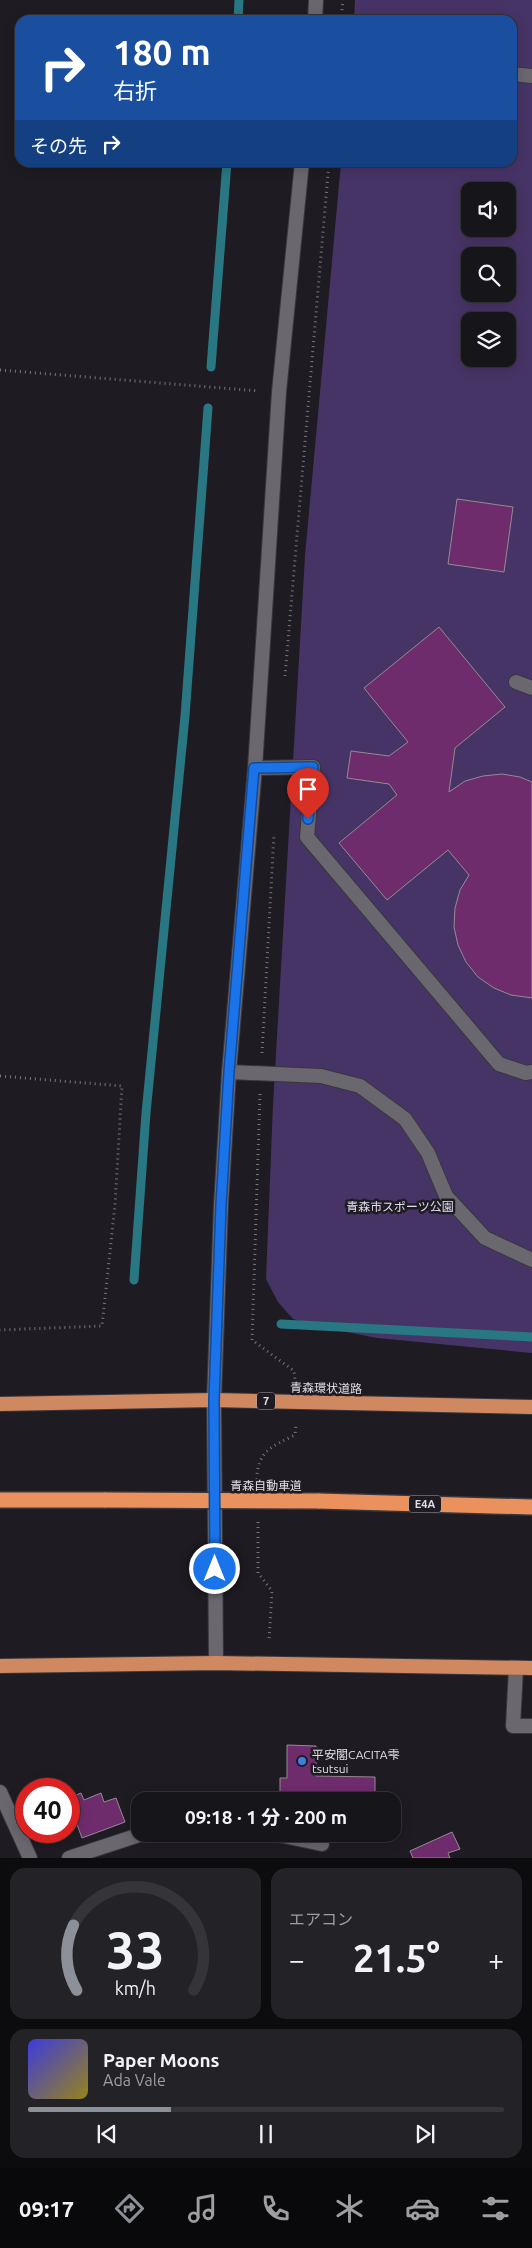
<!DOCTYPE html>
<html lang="ja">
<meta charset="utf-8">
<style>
:root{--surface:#16151a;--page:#232227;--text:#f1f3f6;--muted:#9e9fa2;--line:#353439;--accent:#8c9099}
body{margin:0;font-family:Ubuntu,"Noto Sans JP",sans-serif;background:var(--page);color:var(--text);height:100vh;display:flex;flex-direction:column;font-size:19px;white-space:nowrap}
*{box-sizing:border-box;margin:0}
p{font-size:16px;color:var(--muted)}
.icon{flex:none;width:28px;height:28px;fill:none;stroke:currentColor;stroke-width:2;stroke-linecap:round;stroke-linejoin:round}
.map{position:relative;height:1858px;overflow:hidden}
.side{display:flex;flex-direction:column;gap:10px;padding:10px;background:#0c0c0e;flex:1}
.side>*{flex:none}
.banner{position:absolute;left:15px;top:15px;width:502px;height:152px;border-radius:15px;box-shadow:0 2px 12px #0003,0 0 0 1px var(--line);background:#1a4fa0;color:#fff;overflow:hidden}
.fabs{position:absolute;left:461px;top:182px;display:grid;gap:10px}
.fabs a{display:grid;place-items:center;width:55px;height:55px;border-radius:10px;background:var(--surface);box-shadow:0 2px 12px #0003,0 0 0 1px var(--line);font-size:25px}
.speed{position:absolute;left:15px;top:1778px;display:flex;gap:10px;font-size:25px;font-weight:700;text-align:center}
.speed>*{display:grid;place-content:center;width:65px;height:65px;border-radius:50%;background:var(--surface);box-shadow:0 2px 12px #0003,0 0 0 1px var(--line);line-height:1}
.speed .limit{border:8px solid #d22;background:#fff;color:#111}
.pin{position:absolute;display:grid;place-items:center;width:42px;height:42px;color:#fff;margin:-51px -21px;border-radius:50% 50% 50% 0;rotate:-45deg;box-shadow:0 0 5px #0007}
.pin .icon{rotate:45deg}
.me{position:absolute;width:55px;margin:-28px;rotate:0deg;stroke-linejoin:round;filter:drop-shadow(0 0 4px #0008)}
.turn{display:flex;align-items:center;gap:18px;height:105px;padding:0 15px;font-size:22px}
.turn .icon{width:65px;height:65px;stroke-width:2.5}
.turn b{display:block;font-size:35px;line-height:42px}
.then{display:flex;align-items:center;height:48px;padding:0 15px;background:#0003;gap:10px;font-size:19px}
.big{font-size:38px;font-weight:700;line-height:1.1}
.side .card{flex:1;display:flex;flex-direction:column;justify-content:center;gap:8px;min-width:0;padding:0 18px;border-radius:15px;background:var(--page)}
.side .dial{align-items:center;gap:0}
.dial svg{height:130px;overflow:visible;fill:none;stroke:var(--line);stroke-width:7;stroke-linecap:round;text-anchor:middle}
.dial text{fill:var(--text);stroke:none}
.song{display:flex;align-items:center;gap:15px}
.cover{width:60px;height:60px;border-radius:8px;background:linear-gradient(135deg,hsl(240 70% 55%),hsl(50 70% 35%))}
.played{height:5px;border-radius:2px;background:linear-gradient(90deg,var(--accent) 30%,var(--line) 30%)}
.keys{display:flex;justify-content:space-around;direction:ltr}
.heat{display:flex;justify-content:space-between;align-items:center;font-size:28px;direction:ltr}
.side .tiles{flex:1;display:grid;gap:10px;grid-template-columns:1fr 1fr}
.card:last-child{grid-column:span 2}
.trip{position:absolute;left:131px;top:1792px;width:270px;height:50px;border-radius:15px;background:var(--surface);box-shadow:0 2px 12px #0003,0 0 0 1px var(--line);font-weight:700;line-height:50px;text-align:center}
.menu{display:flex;height:80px;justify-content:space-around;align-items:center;background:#09080a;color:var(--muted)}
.menu .icon{width:35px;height:35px}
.menu .selected{color:var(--accent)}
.menu b{font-size:22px;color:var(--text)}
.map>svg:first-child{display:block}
</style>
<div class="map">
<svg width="532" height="1858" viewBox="0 0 532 1858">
<rect width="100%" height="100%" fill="#1e1c22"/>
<path fill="#473466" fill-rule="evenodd" d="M355 0H532V1353L377 1338 321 1327 293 1319 278 1302 266 1279 273 1105 305 556 341 163 512 162V20H354ZM470 191H508V229H470ZM470 256H508V294H470ZM470 321H508V359H470Z"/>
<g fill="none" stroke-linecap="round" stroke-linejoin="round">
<g stroke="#287783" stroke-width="9">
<polyline points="238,20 239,0"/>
<polyline points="211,367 227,162"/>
<polyline points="134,1280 146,1113 185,716 208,408"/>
<polyline points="281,1324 532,1337"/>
</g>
</g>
<g fill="#6f2c6d" stroke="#928b91">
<polygon points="457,499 513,507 504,572 448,564"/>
<polygon points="439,627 505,707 455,748 449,792 465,781 483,776 502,774 520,777 532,782 532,998 511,995 494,988 478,977 466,962 458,945 454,927 455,908 460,890 469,875 448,850 387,900 339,843 397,795 389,784 347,778 351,751 389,756 408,742 364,688"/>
<polygon points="287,1745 316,1746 316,1776 375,1777 375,1801 280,1801 280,1778 287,1778"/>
<polygon points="81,1793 84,1800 101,1793 104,1802 116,1798 125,1822 82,1838 69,1803 69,1798"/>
<polygon points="452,1832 460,1849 448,1853 450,1858 413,1858 410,1851"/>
</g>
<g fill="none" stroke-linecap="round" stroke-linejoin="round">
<defs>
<g id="service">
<polyline points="516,682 532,688"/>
<polyline points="255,768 313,767 307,837 499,1064 526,1073 532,1072"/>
<polyline points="516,1668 513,1726 532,1726"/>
<polyline points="274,1834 322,1844"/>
<polyline points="69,1858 142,1834"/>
</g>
<g id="minor">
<polyline points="512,74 532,76"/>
<polyline points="229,1072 321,1076 360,1086 405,1119 428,1153 446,1196 485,1238 532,1260"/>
</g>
<g id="tertiary">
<polyline points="315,20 316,0"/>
<polyline points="216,1663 214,1400 221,1205 229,1072 255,768 279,392 302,162"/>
<polyline points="0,1792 30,1858"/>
</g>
<g id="trunk">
<polyline points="0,1404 214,1400 532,1407"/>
<polyline points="0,1666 216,1663 532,1668"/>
</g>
<g id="motorway">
<polyline points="0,1500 106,1500"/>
<polyline points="318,1501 532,1507"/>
</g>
</defs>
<use href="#service" stroke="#38373c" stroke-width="16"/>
<use href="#minor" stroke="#38373c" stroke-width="16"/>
<use href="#tertiary" stroke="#38373c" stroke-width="16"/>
<use href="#trunk" stroke="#38373c" stroke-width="16"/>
<use href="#motorway" stroke="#38373c" stroke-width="18"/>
<g stroke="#78767c" stroke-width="3" stroke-dasharray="1 4" stroke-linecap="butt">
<polyline points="341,20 343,0"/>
<polyline points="0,370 259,391"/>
<polyline points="285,676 329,162"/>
<polyline points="262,1053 274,834"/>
<polyline points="0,1076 122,1086 115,1205 102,1326 0,1330"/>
<polyline points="260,1094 252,1340 294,1371 295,1379"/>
<path d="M257 1479C257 1451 273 1446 295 1435L296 1423"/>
<polyline points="258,1522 258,1573 272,1591 269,1641"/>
</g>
<use href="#service" stroke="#6a676f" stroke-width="14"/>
<use href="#minor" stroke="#6a676f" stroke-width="14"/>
<use href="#tertiary" stroke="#6a676f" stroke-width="14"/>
<use href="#trunk" stroke="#d08860" stroke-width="14"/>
<use href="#motorway" stroke="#ea915d" stroke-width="15"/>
<defs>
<polyline id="motorway-bridge" points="106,1500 318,1501"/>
</defs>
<use href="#motorway-bridge" stroke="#38373c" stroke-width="18" stroke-linecap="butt"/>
<use href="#motorway-bridge" stroke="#ea915d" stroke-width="15"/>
</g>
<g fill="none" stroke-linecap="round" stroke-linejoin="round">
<defs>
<polyline id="route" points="215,1569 214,1400 221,1205 229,1072 254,768 313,767 308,819"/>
</defs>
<use href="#route" stroke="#114b97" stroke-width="12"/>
<use href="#route" stroke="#1a73e8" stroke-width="9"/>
</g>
<circle fill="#3f7fe0" stroke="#1e1c22" stroke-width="2" cx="302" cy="1761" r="5"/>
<g text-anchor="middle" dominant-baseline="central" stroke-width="5" stroke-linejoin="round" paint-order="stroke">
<g fill="#1e1c22" stroke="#a6a4aa" stroke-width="1">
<rect x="257" y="1392.5" width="18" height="17" rx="4"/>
<rect x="409" y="1495.5" width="32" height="17" rx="4"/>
</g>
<g font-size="11" font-weight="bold" fill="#e1dfe4">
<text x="266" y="1401">7</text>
<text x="425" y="1504">E4A</text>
</g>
<g font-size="12" fill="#e1daf1" stroke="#1e1c22">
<text x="400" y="1206">青森市スポーツ公園</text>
</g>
<g font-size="12" fill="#e1dfe4" stroke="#1e1c22">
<text transform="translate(326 1388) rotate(1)">青森環状道路</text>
<text x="266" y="1485">青森自動車道</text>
</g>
<g font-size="12" fill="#e1dfe4" stroke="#1e1c22" text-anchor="start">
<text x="312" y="1754">平安閣CACITA雫<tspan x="312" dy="14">tsutsui</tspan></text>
</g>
</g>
</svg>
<div class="fabs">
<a><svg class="icon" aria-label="sound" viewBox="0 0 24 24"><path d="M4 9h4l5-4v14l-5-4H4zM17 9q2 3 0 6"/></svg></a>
<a><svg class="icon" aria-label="search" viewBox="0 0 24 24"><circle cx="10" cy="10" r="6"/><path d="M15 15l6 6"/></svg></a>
<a><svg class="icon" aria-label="layers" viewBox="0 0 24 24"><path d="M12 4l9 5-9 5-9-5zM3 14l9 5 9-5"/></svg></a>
</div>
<div class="speed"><div class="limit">40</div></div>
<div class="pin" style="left:308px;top:819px;background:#d93025"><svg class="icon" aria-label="arrive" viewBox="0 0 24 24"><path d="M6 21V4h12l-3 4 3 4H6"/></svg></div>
<svg class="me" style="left:215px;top:1569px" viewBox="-20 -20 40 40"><circle r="17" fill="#1a73e8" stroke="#fff" stroke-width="3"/><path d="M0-11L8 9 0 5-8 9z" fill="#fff"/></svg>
<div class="trip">09:18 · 1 分 · 200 m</div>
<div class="banner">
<div class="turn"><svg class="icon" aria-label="right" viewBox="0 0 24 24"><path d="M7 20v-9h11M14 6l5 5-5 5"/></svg><div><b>180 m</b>右折</div></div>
<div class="then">その先<svg class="icon" aria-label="right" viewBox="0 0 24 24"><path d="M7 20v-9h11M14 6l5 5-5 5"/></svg></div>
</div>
</div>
<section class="side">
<div class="tiles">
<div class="card dial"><svg viewBox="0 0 100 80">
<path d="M14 69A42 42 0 1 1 86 69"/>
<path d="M14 69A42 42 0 0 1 12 29" stroke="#8c9099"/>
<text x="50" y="56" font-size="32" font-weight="700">33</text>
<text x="50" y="72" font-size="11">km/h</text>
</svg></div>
<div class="card"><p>エアコン</p>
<div class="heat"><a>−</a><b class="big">21.5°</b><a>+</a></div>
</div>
<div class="card">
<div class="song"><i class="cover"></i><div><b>Paper Moons</b><p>Ada Vale</p></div></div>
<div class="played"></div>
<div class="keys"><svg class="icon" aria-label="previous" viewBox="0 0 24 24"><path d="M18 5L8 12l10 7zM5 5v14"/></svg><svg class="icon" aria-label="pause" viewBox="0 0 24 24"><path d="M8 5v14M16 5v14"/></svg><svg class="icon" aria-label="next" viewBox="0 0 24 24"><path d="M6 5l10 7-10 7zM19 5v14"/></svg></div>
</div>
</div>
</section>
<nav class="menu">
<b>09:17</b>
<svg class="icon selected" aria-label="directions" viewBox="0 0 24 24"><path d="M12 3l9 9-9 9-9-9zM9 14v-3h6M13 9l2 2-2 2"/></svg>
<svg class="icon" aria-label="music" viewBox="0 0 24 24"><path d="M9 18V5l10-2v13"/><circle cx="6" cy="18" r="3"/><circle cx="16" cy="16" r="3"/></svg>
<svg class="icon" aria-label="phone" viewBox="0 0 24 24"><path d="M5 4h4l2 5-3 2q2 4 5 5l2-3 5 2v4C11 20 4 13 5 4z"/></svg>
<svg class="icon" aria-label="climate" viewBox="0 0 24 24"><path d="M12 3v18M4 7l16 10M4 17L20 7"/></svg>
<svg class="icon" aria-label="car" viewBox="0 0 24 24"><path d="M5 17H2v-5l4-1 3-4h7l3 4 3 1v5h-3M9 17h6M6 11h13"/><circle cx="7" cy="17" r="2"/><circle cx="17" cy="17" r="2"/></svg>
<svg class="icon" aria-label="filters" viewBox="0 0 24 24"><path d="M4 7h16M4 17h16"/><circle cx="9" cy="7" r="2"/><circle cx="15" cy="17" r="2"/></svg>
</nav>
